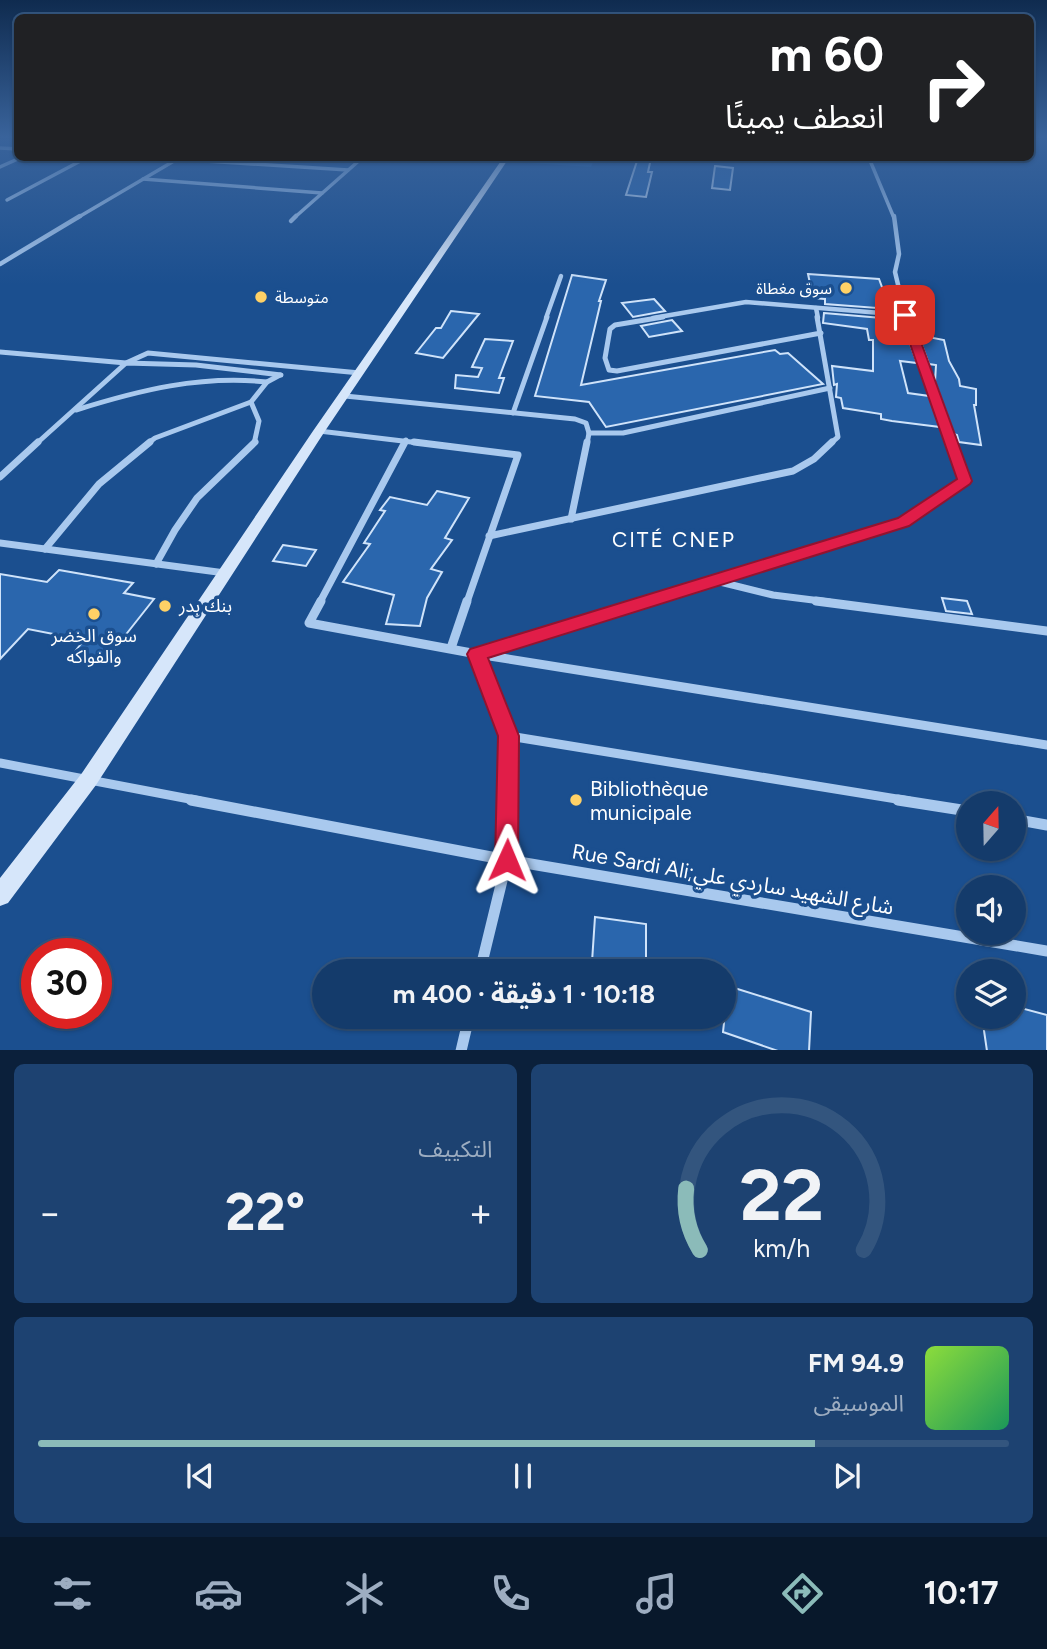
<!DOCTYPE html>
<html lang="ar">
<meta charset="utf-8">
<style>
:root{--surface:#143b6b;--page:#1d4271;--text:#f1f3f6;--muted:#9dadc1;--line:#33557e;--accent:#8bbbb9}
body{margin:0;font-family:Figtree,"Noto Sans Arabic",sans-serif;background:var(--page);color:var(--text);direction:rtl;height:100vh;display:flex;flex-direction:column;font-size:26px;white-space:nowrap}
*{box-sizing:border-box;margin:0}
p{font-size:23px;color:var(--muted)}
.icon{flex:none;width:38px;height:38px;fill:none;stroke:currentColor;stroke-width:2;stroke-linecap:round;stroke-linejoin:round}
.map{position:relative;height:1050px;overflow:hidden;direction:ltr}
.sheet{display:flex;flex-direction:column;gap:14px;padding:14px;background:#0b203b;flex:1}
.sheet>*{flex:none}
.banner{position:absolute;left:14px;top:14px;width:1020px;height:147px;border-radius:10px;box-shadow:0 2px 5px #0004,0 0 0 2px var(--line);direction:rtl;background:#202124;color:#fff;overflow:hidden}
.needle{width:46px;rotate:20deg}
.buttons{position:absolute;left:956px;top:791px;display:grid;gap:14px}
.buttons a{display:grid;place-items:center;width:70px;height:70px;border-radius:50%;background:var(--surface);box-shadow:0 2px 5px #0004,0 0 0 2px var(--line);font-size:35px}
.speed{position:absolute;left:21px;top:938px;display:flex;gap:14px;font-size:35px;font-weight:700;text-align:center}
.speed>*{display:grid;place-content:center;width:91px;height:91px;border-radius:50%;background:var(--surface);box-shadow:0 2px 5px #0004,0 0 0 2px var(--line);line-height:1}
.speed .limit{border:10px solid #d22;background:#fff;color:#111}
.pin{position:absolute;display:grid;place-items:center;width:60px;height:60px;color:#fff;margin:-30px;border-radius:14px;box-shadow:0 4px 10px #0006}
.me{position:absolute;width:77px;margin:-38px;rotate:1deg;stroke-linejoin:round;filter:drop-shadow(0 0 5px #0008)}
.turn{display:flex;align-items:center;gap:24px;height:147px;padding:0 35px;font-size:32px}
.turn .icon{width:91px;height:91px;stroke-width:2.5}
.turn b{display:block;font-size:49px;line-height:60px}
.big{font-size:52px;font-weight:700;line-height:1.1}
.sheet .widget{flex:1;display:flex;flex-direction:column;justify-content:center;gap:10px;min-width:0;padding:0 24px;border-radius:10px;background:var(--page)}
.sheet .dial{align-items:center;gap:0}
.dial svg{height:182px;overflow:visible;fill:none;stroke:var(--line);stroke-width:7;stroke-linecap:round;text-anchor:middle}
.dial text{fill:var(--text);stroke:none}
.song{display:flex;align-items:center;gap:21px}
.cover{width:84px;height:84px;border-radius:10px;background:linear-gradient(135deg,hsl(90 70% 55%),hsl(150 70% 35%))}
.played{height:7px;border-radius:4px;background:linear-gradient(90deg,var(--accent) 80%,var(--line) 80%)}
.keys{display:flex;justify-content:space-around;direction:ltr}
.heat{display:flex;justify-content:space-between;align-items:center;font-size:38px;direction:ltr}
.sheet .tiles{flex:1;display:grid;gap:14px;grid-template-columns:1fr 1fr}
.widget:last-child{grid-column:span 2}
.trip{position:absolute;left:312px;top:959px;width:424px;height:70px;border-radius:35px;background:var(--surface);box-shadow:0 2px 5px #0004,0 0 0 2px var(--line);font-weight:700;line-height:70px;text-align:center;direction:rtl}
.tabs{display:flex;height:112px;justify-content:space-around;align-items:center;background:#08182b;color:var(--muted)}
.tabs .icon{width:49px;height:49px}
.tabs .current{color:var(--accent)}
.tabs b{font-size:32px;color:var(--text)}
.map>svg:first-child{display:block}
</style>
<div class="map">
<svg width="1047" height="1051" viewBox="0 0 1047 1051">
<rect width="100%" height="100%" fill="#1b4f8f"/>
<polygon fill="#2461a8" points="517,158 595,158 591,167 514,162"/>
<g fill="#2a66ad" stroke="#cfe3fa" stroke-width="2">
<polygon points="638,158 651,158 648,172 652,172 646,197 626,195"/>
<polygon points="715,166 733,168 730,190 712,188"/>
<polygon points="808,274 879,279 890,309 825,304 825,299 813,298"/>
<polygon points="572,275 606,280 599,301 601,301 581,385 775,350 780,354 788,353 823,384 606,427 589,402 535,396"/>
<polygon points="654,299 665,311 633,317 622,303"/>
<polygon points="451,311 479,314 443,358 416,353 436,328 441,328"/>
<polygon points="824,313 893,319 895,324 903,325 917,363 900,361 908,393 929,396 940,427 892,421 881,419 881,414 843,408 841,398 836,397 837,384 834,385 832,366 873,371 873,340 869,340 867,329 823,323"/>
<polygon points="672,320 682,331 649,337 641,326"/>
<polygon points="915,326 931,328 933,338 944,340 949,361 959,379 960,386 976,389 976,405 974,405 981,445 959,442 957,435 954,434 935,382 936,365 929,364"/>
<polygon points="485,339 513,341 499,378 504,378 499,393 455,388 456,375 478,377 482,368 472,367"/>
<polygon points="437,491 469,498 445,538 452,540 431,569 442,572 427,598 420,626 386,624 394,595 343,582 370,544 364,543 385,511 380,510 390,497 427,505"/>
<polygon points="283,545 316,550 306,566 273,561"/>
<polygon points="59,570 133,583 124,593 154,599 105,661 73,654 84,640 28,629 0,659 0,574 47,582"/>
<polygon points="942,598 967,601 972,614 946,611"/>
<polygon points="595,917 646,924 646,970 592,962"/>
<polygon points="728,986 811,1012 809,1051 778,1051 723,1032"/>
<polygon points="1013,1006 1047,1015 1047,1051 987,1051 982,1017 1013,1017"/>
</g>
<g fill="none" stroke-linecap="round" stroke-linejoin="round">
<g stroke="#a9c9ee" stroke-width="3.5">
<polyline points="0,148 18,149"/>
<polyline points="158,158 348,170"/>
<polyline points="869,158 894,218"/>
<polyline points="0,167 20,158"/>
<polyline points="143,179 322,193"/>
<polyline points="7,200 86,158"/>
<polyline points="77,218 179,158"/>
<polyline points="294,218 362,158"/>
</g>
<g stroke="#a9c9ee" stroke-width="4.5">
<polyline points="894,216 899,254 895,272 906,318"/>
<polyline points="291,221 296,216"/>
<polyline points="0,264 80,216"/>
<polyline points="816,308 818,318"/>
<polyline points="546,318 561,276"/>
<polyline points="653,318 746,302 905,315"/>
</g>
<g stroke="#a9c9ee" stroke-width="5">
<polyline points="663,317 615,325 610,329 605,358 609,370 617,371 821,333"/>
<polyline points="817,317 838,437 830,444"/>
<polyline points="906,317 952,444"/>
<polyline points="0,352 126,363 148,353 360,373"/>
<polyline points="345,396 575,419 586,423 589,433 587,444"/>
<polyline points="251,402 259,421 254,444"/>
<path d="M76 410C140 390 200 375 267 382"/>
<polyline points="513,413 547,317"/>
<polyline points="319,431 428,444"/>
<polyline points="589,433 623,433 830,388"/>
<polyline points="36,444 126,363 196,365 281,375"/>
<polyline points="147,444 155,438 251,402 267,382 280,375"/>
<polyline points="404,444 406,440"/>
</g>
<g stroke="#a9c9ee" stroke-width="7">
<polyline points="414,442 518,455 467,602"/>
<polyline points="0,477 38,442"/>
<polyline points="571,519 587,442"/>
<polyline points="489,536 793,471 814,459 832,442"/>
<polyline points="0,543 225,573"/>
<polyline points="45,549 99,484 150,442"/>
<polyline points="156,564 175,530 197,498 255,442"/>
<polyline points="716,581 773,595 829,602"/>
<polyline points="320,602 405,442"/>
<polyline points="644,602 904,522 965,481 951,442"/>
</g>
<g stroke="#a9c9ee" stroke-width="9">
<polyline points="321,601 309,623 477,654 1047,745"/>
<polyline points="816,601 1047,631"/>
<polyline points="451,648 467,601"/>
<polyline points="509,736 909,801"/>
<polyline points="0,763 200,801"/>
<polyline points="508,801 509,736 477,654 650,601"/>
</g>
<g stroke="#a9c9ee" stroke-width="11">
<polyline points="191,800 507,860 1047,951"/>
<polyline points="898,800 968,811"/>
<polyline points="1013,819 1047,825"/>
<polyline points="480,971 507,860 508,800"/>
<polyline points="461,1051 469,1017"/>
</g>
<polygon fill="#d6e6fa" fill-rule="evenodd" points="503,158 509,158 325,431 96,785 8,903 0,906 0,878 82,773 313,431"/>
</g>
<linearGradient id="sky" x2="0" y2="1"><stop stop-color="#0f2b4f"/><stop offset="0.48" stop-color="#39639b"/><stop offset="1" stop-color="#39639b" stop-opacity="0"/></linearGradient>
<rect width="1047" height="285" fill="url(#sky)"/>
<polygon fill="#e11d48" stroke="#92132f" stroke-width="2" points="905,311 911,315 972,481 970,484 909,526 488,658 519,736 518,860 515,868 507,871 498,868 495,860 498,736 467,654 470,649 898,518 957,479 900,315"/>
<g fill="#ffd166" stroke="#1b4f8f" stroke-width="2.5">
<circle cx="846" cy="288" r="7"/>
<circle cx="261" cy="297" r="7"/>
<circle cx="165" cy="606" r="7"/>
<circle cx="94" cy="614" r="7"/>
<circle cx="576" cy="800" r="7"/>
</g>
<g text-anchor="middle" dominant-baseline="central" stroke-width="7" stroke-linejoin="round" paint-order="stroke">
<g font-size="16" fill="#fff" stroke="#1b4f8f" text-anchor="end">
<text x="832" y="288">سوق مغطاة</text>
<text x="275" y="297" text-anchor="start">متوسطة</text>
</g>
<g font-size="18" fill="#fff" stroke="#1b4f8f" text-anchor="start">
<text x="179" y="606">بنك بدر</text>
<text x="94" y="636" text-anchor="middle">سوق الخضر<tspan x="94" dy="21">والفواكه</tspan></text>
</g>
<g font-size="21" letter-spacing="2" fill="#fff" stroke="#1b4f8f">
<text x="674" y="539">CITÉ CNEP</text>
</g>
<g font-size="21" fill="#fff" stroke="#1b4f8f" text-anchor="start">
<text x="590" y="788">Bibliothèque<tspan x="590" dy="24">municipale</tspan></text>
</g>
<g font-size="21" fill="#fff" stroke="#1b4f8f">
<text transform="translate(733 879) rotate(10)">Rue Sardi Ali;شارع الشهيد ساردي علي</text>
</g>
</g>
</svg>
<div class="buttons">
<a><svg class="needle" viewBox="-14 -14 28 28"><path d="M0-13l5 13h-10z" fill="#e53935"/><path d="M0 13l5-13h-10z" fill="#9dadc1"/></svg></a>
<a><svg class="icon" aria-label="sound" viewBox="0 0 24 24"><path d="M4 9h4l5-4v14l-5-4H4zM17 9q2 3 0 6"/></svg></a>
<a><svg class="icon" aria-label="layers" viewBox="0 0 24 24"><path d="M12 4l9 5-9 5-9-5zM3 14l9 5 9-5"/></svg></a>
</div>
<div class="speed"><div class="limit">30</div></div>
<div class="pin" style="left:905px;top:315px;background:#d93025"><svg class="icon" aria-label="arrive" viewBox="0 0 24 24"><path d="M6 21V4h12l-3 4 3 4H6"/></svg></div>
<svg class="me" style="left:507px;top:860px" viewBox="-20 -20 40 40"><path d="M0-17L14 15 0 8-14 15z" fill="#e11d48" stroke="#fff" stroke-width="4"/></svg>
<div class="trip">10:18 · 1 دقيقة · 400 m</div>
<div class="banner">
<div class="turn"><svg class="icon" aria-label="right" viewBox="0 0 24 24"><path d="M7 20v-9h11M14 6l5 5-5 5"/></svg><div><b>60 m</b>انعطف يمينًا</div></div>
</div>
</div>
<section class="sheet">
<div class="tiles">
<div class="widget dial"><svg viewBox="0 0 100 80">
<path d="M14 69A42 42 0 1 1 86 69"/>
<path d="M14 69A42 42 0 0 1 8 42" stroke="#8bbbb9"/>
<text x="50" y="56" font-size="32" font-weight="700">22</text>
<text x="50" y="72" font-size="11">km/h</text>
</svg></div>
<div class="widget"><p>التكييف</p>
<div class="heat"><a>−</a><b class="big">22°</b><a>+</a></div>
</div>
<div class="widget">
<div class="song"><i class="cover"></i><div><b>94.9 FM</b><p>الموسيقى</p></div></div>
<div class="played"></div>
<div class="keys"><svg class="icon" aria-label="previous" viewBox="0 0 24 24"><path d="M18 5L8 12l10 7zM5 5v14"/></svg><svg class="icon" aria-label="pause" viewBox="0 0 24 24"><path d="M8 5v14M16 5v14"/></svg><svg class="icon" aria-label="next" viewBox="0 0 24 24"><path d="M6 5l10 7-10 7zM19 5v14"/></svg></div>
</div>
</div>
</section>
<nav class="tabs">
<b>10:17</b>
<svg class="icon current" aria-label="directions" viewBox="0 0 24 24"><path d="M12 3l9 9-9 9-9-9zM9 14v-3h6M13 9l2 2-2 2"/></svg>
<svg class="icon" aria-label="music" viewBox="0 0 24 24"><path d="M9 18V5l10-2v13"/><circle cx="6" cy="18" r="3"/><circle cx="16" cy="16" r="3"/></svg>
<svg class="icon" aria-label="phone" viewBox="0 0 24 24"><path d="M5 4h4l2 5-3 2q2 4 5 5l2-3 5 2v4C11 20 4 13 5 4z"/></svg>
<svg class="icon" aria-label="climate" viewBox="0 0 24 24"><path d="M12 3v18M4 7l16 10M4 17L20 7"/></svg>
<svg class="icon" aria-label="car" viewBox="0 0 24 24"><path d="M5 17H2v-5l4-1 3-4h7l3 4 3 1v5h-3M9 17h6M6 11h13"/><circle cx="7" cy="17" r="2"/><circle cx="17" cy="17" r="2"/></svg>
<svg class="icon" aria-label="filters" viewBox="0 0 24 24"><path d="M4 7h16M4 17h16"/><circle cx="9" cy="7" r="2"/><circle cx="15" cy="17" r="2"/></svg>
</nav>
